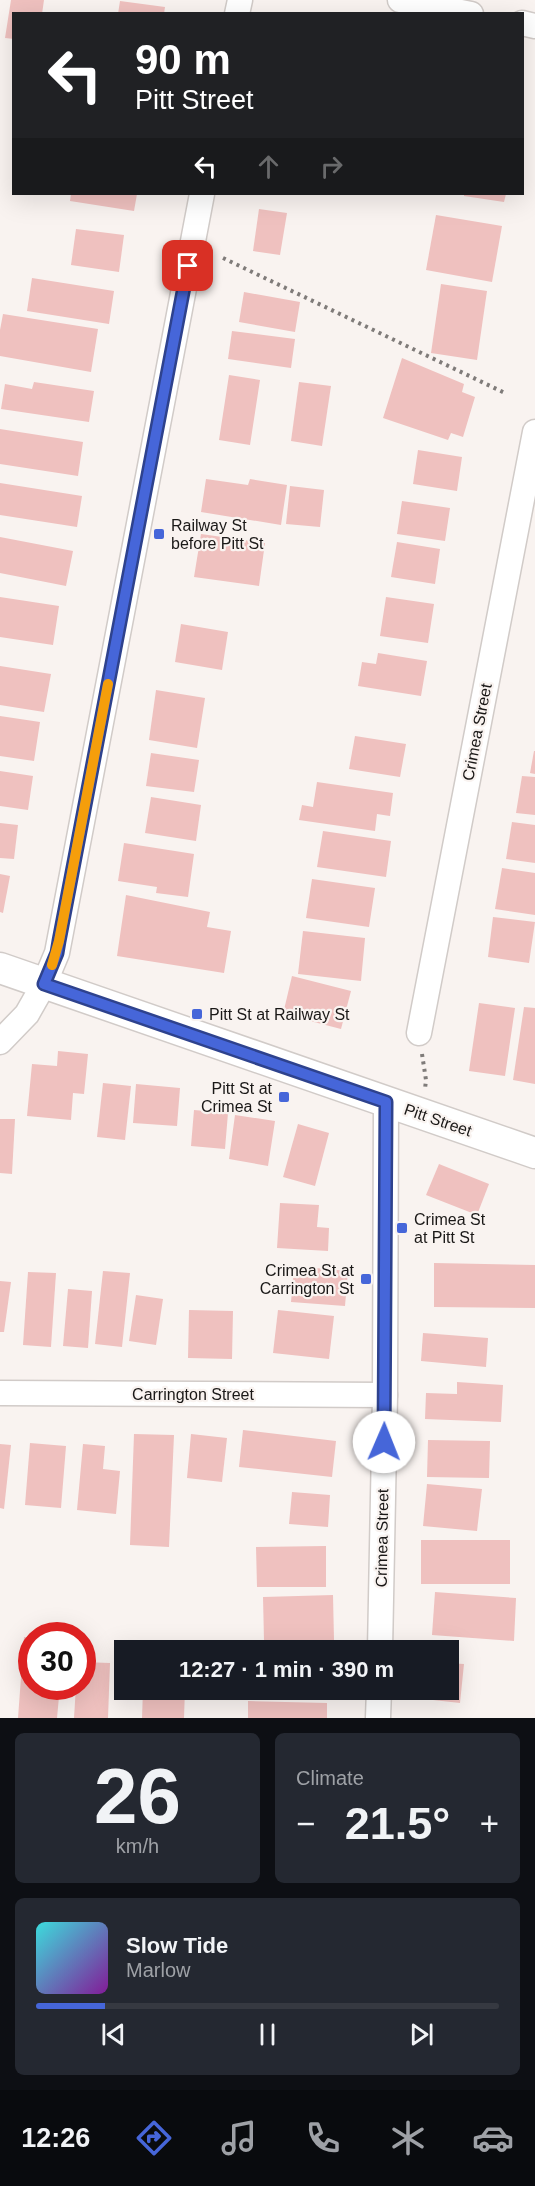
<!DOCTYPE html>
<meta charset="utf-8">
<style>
:root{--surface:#171b24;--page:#242831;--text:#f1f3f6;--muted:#9ea1a6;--line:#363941;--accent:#4666d9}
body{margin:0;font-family:Helvetica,sans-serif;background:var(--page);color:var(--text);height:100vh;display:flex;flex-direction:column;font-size:22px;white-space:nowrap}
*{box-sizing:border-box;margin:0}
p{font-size:20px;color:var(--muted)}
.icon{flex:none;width:33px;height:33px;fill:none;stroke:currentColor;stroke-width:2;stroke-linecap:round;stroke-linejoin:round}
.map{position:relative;height:1718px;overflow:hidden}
.panel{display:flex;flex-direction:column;gap:15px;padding:15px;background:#0d0f14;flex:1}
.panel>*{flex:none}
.banner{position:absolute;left:12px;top:12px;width:512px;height:183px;border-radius:0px;box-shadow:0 6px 24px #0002;background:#202124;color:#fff;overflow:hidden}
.speed{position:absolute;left:18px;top:1622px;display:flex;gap:12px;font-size:30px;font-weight:700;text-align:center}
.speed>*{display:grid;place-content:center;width:78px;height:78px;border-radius:50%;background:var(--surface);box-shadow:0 6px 24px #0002;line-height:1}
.speed .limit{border:9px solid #d22;background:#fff;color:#111}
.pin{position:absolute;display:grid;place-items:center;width:51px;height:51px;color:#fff;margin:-26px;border-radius:12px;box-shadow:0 3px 9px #0006}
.me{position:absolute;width:66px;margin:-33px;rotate:1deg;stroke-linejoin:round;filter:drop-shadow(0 0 4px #0008)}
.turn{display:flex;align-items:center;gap:21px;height:126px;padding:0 24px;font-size:27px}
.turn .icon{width:78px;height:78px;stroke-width:2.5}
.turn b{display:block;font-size:42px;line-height:51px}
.lanes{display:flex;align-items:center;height:57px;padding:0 24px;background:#0003;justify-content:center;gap:30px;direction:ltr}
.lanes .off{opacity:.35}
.big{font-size:45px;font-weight:700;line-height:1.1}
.panel .tile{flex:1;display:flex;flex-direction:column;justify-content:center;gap:9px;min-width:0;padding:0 21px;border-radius:9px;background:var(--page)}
.panel .dial{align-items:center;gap:0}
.dial b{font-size:78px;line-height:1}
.song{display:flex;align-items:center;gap:18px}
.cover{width:72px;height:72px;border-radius:9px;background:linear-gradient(135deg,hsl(180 70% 55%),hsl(290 70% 35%))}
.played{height:6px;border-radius:3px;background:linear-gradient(90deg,var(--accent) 15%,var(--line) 15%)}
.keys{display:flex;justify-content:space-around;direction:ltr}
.heat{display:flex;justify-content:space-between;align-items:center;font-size:33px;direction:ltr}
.panel .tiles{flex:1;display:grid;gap:15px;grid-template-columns:1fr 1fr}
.tile:last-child{grid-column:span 2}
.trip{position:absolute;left:114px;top:1640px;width:345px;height:60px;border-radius:0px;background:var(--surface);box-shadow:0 6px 24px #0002;font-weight:700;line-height:60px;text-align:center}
.tab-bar{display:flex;height:96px;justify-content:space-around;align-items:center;background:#090b0e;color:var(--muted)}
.tab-bar .icon{width:42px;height:42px}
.tab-bar .active{color:var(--accent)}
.tab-bar b{font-size:27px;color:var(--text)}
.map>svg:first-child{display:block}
</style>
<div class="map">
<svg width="535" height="1718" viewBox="0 0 535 1718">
<rect width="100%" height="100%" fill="#f9f3f0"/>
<g fill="#efc1bf">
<polygon points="11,0 44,0 42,14 14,14 14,39 5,38"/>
<polygon points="120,1 165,7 164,14 118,14"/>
<polygon points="71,194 137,194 134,211 70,201"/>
<polygon points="464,194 506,194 504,202 464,196"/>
<polygon points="259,209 287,213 280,255 253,251"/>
<polygon points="436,215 502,226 492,282 426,270"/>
<polygon points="76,229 124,235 119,272 71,265"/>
<polygon points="32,278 114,291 109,324 27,311"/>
<polygon points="441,284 487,291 477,360 431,353"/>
<polygon points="244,292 300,302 295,332 239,322"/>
<polygon points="3,314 98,329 91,372 0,356 0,330"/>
<polygon points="232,331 295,339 291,368 228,359"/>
<polygon points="402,358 464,384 462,392 475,397 463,437 451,433 448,440 383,418"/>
<polygon points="229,375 260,380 250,445 219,440"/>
<polygon points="34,382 94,391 89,422 1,409 5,384 32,389"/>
<polygon points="299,382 331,386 322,446 291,441"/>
<polygon points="0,429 83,442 78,476 0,464"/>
<polygon points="418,450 462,457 457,491 413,484"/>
<polygon points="206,479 248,485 250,479 287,485 281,525 201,512"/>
<polygon points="0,483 82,496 77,527 0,515"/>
<polygon points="290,486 324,490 320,527 286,524"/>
<polygon points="402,501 450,508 445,541 397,534"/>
<polygon points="201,534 265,543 259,586 194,577"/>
<polygon points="0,537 73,551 66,586 0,573"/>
<polygon points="397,542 440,549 435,584 391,577"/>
<polygon points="0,597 59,606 53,645 0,637"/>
<polygon points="386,597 434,604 428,643 380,636"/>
<polygon points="181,624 228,632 222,670 175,662"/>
<polygon points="378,653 427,661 421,696 358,686 362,662 376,664"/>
<polygon points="0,666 51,674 44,712 0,705"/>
<polygon points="156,690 205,698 197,748 149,740"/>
<polygon points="0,716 40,722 34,761 0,756"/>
<polygon points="355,736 406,744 400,777 349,769"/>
<polygon points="534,751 535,751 535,774 530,773"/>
<polygon points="151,753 199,760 194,792 146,786"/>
<polygon points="0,771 33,776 28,810 0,806"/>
<polygon points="522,776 535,777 535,815 516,813"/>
<polygon points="317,782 393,793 390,816 377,814 375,831 299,820 302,805 313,807"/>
<polygon points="151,797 201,805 196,841 145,833"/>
<polygon points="512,822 535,825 535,863 506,859"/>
<polygon points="0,823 18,825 14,859 0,858"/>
<polygon points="323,831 391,841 386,877 317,867"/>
<polygon points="124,843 194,854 188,897 156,893 157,887 118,881"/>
<polygon points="502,868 535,873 535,915 495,909"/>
<polygon points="0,874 10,876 3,913 0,912"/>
<polygon points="312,879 375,888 369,927 306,918"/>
<polygon points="126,895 210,912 207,927 231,931 224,973 117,956"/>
<polygon points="493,917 535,922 529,963 488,957"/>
<polygon points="303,931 365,938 361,981 298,974"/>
<polygon points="292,976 351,991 341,1029 283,1014"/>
<polygon points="479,1003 515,1008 505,1076 469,1071"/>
<polygon points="524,1007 535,1008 535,1084 513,1080"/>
<polygon points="58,1051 88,1054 84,1094 73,1093 71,1120 27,1116 32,1064 57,1066"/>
<polygon points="103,1083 131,1086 125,1140 97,1137"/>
<polygon points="136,1084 180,1088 177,1126 133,1123"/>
<polygon points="194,1110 228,1113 225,1149 191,1146"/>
<polygon points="235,1115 275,1121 268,1166 229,1159"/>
<polygon points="0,1119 15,1119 12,1174 0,1173"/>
<polygon points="298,1124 329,1133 315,1186 283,1177"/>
<polygon points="439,1164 489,1184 477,1215 426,1195"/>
<polygon points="280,1203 319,1205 317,1227 329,1228 328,1251 277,1248"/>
<polygon points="434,1263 535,1265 535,1308 434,1307"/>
<polygon points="294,1266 348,1271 345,1306 291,1302"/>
<polygon points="103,1271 130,1273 122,1347 95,1344"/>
<polygon points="28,1272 56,1273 51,1347 23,1345"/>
<polygon points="0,1281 11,1282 4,1332 0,1332"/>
<polygon points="68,1289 92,1291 88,1348 63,1346"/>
<polygon points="136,1295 163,1299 156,1345 129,1341"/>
<polygon points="189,1310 233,1311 232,1359 188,1358"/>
<polygon points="278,1310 334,1316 329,1359 273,1353"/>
<polygon points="423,1333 488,1338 486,1367 421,1361"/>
<polygon points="457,1382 503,1385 501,1422 425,1419 426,1393 457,1394"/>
<polygon points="243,1430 336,1441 332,1477 239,1467"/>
<polygon points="134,1434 174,1435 169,1547 130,1545"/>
<polygon points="191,1434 227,1438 222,1482 187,1478"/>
<polygon points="428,1440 490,1441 489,1478 427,1477"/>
<polygon points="30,1443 66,1446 61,1508 25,1505"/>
<polygon points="0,1444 11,1445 4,1509 0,1508"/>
<polygon points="83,1444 105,1446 103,1469 120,1471 116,1514 77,1510"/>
<polygon points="427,1484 482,1489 477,1531 423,1526"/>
<polygon points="292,1492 330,1495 328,1527 289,1524"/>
<rect x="421" y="1540" width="89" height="44"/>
<polygon points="326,1546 326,1587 257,1587 256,1547"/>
<polygon points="435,1592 516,1598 514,1641 432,1635"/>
<polygon points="333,1595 334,1640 264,1641 263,1597"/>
<polygon points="24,1637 32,1638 32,1686 60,1686 57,1718 18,1718"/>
<polygon points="82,1662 110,1663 108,1718 74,1718 76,1686 82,1686"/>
<polygon points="448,1663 464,1664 460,1703 415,1698 415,1689 448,1689"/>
<polygon points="143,1689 185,1689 184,1718 142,1718"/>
<polygon points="248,1701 327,1703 327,1718 248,1718"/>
</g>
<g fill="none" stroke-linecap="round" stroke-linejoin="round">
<defs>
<g id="minor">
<polyline points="400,0 471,14"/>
<polyline points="237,14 240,0"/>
<polyline points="522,23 535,26"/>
<polyline points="419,1033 535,432"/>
<polyline points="0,1042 27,1014 44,984 57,953 202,194"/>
<polyline points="0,1393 385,1395"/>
<polyline points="380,1650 385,1395 386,1102"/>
<polyline points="378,1718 379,1689"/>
</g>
<polyline id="major" points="0,968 535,1153"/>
</defs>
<use href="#minor" stroke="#d1cbc8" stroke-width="27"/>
<use href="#major" stroke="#d1cbc8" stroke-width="33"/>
<g stroke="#7f7b79" stroke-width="4" stroke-dasharray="3 4.5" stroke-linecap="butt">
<polyline points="223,258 507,394"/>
<polyline points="422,1054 426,1080 425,1089"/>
</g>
<use href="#minor" stroke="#fff" stroke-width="24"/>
<use href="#major" stroke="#fff" stroke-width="30"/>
</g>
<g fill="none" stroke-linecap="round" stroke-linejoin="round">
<defs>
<polyline id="route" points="188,266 59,941 57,953 44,984 386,1102 384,1442"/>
</defs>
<use href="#route" stroke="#2e428d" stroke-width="15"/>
<use href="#route" stroke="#4666d9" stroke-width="10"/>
<polyline stroke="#f59e0b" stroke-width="10" points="52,965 59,941 108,684"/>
</g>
<g fill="#4666d9" stroke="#f9f3f0" stroke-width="2">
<rect x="153" y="528" width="12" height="12" rx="3"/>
<rect x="191" y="1008" width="12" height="12" rx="3"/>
<rect x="278" y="1091" width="12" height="12" rx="3"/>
<rect x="396" y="1222" width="12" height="12" rx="3"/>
<rect x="360" y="1273" width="12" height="12" rx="3"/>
</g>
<g text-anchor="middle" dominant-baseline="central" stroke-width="4.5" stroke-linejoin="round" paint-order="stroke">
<g font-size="16" fill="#1a1817" stroke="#f9f3f0" text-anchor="start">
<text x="171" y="525">Railway St<tspan x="171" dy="18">before Pitt St</tspan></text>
<text x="209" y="1014">Pitt St at Railway St</text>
<text x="272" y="1088" text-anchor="end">Pitt St at<tspan x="272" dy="18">Crimea St</tspan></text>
<text x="414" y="1219">Crimea St<tspan x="414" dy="18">at Pitt St</tspan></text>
<text x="354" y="1270" text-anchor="end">Crimea St at<tspan x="354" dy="18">Carrington St</tspan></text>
</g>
<g font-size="16" fill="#1a1817" stroke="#f9f3f0">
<text transform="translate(477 732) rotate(-79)">Crimea Street</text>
<text transform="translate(438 1120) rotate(19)">Pitt Street</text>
<text x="193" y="1394">Carrington Street</text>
<text transform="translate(382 1538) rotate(-89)">Crimea Street</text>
</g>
</g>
</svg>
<div class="speed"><div class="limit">30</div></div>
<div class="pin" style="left:188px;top:266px;background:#d93025"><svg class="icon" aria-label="arrive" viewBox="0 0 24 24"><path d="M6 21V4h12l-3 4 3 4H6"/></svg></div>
<svg class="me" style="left:384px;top:1442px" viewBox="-20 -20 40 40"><circle r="19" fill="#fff"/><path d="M0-13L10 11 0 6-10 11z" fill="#4666d9"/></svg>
<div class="trip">12:27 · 1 min · 390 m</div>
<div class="banner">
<div class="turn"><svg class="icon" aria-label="left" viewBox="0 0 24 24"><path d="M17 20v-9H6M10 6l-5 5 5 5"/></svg><div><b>90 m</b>Pitt Street</div></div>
<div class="lanes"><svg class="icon" aria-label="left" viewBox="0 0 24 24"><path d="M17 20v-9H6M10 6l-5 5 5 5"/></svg><svg class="icon off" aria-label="ahead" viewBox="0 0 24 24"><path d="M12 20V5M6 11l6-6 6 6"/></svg><svg class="icon off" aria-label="right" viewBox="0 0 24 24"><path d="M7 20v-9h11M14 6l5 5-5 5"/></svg></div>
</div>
</div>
<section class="panel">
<div class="tiles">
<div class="tile dial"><b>26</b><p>km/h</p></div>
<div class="tile"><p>Climate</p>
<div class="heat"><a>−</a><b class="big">21.5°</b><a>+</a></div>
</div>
<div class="tile">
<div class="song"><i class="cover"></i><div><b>Slow Tide</b><p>Marlow</p></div></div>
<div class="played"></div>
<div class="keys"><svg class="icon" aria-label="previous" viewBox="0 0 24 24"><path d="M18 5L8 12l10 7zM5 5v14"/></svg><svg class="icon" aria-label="pause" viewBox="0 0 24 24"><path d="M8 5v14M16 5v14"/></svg><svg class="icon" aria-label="next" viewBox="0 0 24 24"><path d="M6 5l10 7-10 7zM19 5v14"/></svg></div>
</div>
</div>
</section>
<nav class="tab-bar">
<b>12:26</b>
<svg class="icon active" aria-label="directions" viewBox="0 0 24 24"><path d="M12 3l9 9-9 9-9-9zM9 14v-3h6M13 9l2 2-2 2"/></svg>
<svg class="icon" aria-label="music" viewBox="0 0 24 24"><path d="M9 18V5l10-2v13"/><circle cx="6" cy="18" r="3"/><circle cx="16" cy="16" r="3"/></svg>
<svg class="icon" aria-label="phone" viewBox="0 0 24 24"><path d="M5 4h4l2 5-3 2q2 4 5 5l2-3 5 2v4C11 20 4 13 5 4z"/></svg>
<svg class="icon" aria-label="climate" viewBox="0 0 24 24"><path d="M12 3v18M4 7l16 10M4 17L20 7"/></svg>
<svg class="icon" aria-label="car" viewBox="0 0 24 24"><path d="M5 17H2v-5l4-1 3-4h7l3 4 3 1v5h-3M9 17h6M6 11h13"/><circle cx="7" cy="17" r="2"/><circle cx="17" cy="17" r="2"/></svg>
</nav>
